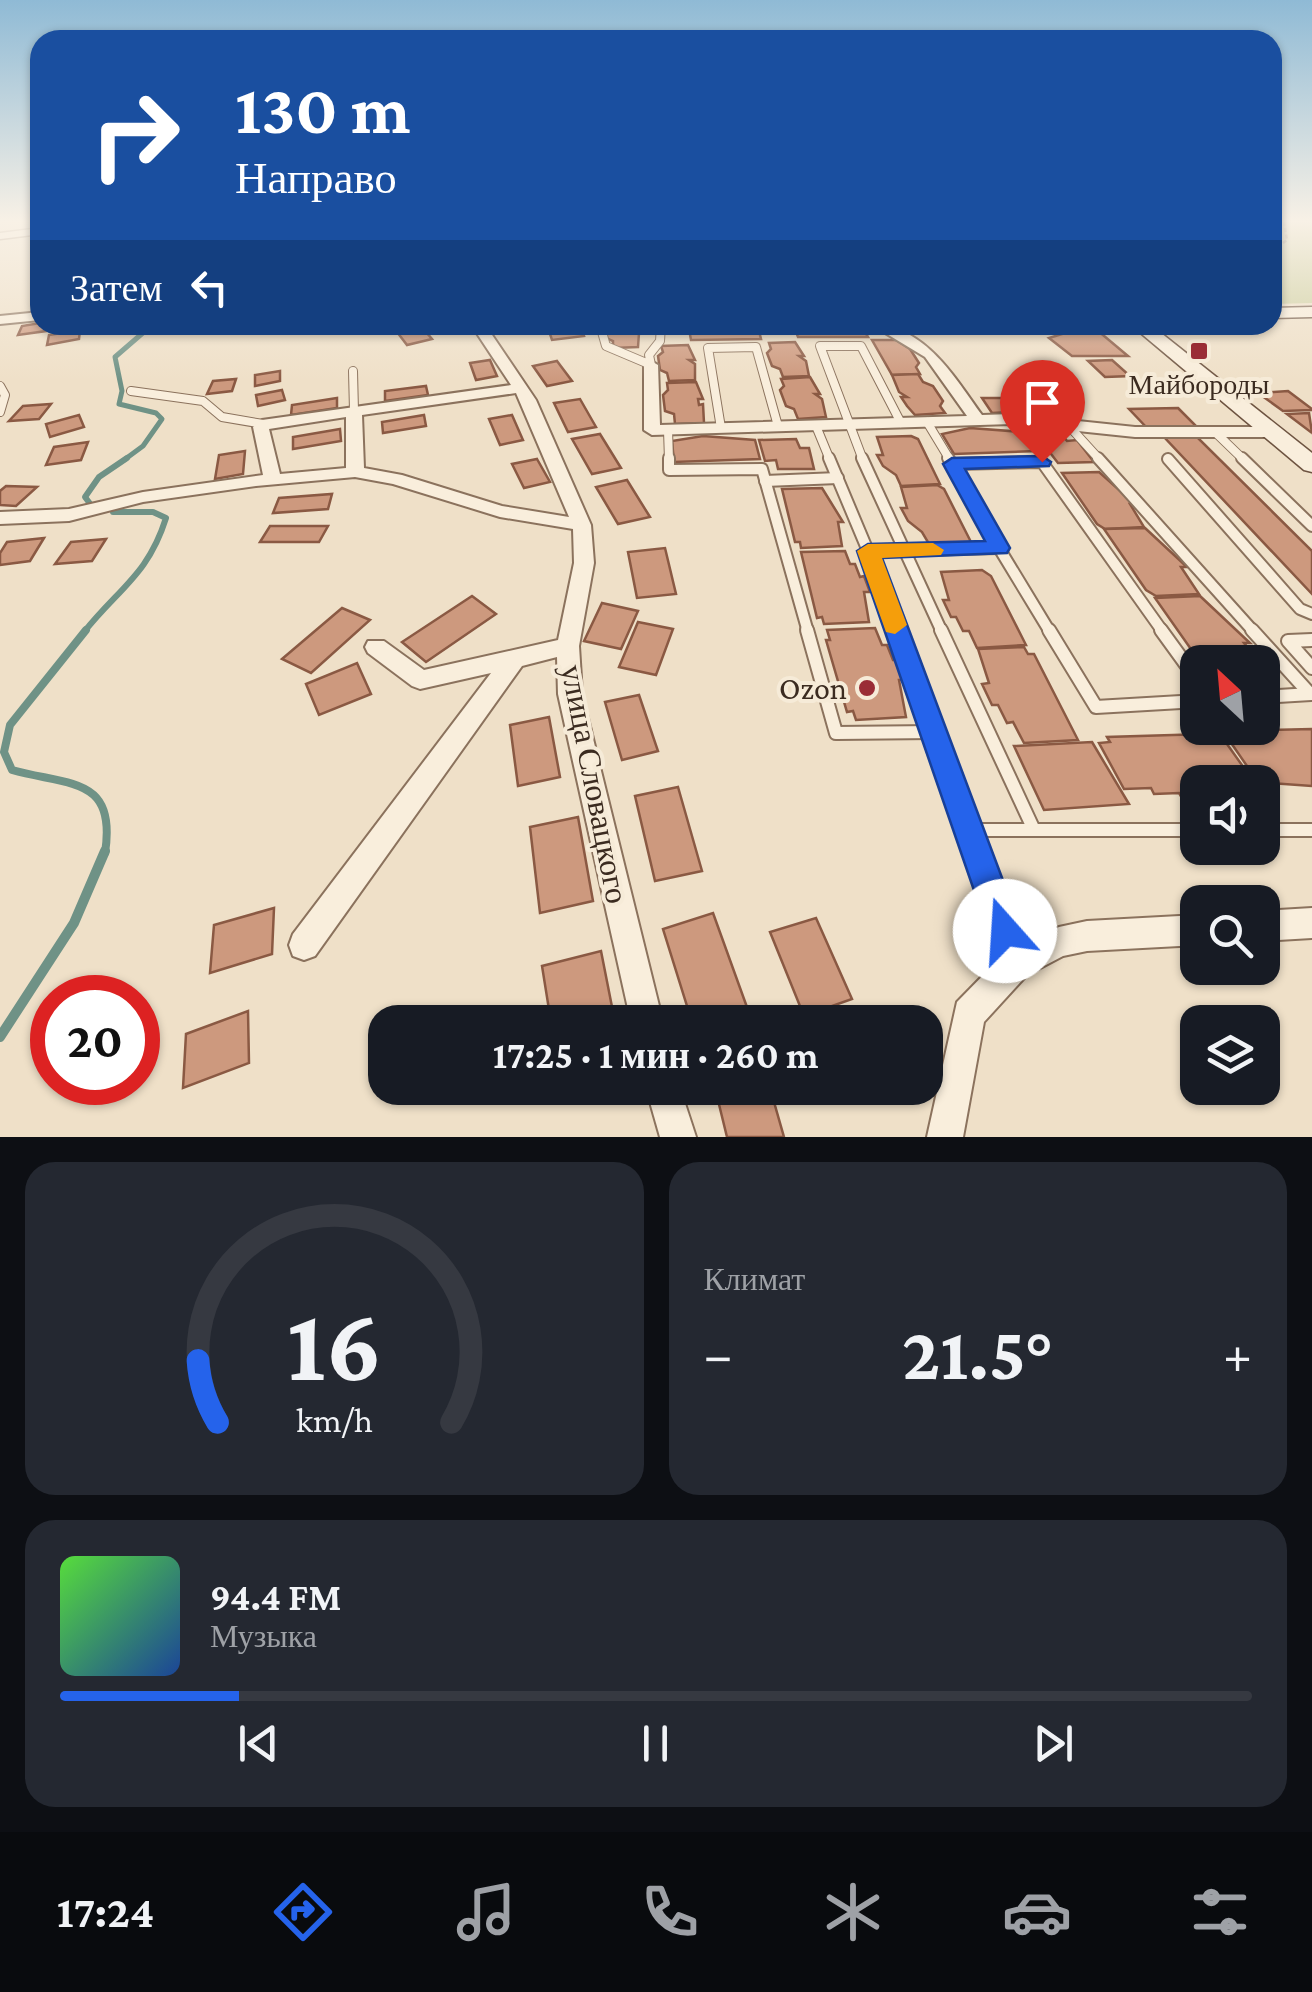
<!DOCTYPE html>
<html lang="ru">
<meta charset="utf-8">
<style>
:root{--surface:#171b24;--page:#242831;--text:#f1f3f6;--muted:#9ea1a6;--line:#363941;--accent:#2563eb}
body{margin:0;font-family:"Crimson Pro",serif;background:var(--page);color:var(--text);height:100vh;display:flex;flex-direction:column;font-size:38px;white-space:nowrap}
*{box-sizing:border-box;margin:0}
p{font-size:32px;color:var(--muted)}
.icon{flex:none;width:55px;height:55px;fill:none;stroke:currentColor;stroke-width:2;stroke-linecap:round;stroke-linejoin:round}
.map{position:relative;height:1137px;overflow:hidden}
.drawer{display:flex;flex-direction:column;gap:25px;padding:25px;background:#0d0f14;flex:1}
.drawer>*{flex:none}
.top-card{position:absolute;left:30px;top:30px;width:1252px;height:305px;border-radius:30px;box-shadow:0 2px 8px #0004;background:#1a4fa0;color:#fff;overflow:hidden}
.needle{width:65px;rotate:334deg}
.tools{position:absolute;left:1180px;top:645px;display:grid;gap:20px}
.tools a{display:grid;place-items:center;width:100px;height:100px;border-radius:20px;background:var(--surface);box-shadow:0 2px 8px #0004;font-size:50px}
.speed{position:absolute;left:30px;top:975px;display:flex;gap:20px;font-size:50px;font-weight:700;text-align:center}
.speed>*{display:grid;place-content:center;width:130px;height:130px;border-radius:50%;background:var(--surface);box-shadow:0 2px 8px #0004;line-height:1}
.speed .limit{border:15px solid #d22;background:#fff;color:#111}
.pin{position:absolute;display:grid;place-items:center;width:85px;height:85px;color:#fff;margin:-102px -42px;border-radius:50% 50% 50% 0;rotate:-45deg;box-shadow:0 0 10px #0007}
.pin .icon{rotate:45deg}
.me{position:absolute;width:110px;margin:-55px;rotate:341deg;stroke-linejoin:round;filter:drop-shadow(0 0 8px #0008)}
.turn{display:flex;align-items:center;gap:35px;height:210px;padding:0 40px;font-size:45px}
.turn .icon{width:130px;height:130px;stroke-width:2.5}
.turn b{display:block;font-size:70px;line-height:85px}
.then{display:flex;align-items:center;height:95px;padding:0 40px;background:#0003;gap:20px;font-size:38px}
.big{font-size:75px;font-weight:700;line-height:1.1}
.drawer .card{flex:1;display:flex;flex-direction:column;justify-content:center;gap:15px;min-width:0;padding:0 35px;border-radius:30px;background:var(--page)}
.drawer .dial{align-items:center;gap:0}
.dial svg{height:260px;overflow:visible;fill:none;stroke:var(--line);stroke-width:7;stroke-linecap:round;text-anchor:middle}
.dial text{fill:var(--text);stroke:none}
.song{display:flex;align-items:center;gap:30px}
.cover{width:120px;height:120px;border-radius:15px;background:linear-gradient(135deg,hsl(110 70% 55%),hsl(220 70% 35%))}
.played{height:10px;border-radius:5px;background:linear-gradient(90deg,var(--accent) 15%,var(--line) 15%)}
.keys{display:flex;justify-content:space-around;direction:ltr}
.heat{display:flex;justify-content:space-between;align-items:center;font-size:55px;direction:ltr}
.drawer .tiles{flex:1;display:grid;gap:25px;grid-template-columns:1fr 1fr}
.card:last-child{grid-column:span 2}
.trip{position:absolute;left:368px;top:1005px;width:575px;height:100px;border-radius:30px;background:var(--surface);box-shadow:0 2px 8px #0004;font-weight:700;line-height:100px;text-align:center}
.menu{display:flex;height:160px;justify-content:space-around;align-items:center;background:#090b0e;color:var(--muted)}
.menu .icon{width:70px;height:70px}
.menu .current{color:var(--accent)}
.menu b{font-size:45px;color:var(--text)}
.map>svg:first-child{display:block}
</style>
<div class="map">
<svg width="1312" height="1137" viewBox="0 0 1312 1137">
<rect width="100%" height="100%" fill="#efe0c8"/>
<polygon fill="#cbcd9c" points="1273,222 1312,222 1312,303 1273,304"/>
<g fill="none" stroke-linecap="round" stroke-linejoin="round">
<polyline stroke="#6f9286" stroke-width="5" points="124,460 143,446 162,419 156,413 119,404 122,391 115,357 152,325"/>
<g stroke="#6f9286" stroke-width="6">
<polyline points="91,505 85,497 99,477 127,458"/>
<path d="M84 632C119 588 148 575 166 518L153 512H113"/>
</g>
<path stroke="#6f9286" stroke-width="8" d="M86 630 10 725 4 752 12 770C69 786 117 776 105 853"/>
<polyline stroke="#6f9286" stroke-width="10" points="0,1037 74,923 105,851"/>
</g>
<g fill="#cd997e" stroke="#8a5943" stroke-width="2.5">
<polygon points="40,323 48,325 46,331 18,335 22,326"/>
<polygon points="420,325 432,339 407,345 394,328"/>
<polygon points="580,325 584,336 552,340 548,328"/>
<polygon points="639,325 640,329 635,329 639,333 638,347 613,348 613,341 606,338 607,325"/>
<polygon points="808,325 861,325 868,337 798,337 794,327"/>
<polygon points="1091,325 1128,356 1072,356 1049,338"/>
<polygon points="710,326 758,327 761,339 691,340 689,329"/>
<polygon points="80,330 79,339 47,345 49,335"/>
<polygon points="872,340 896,340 910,349 919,363 916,367 920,374 892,375"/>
<polygon points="795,342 804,356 799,356 806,361 809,376 783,377 780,369 772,366 767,353 771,349 769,343"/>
<polygon points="688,345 695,360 689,360 695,364 695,380 669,381 667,373 660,370 658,356 663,352 661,346"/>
<polygon points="490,360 497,376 476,380 470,363"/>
<polygon points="1112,360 1130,376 1105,377 1088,361"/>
<polygon points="557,361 572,381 547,386 533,366"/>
<polygon points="280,371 280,381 255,386 255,375"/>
<polygon points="918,374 923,382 933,386 943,401 940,406 945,413 915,415 907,406 901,397 907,397 899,392 892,375"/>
<polygon points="810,377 820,394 815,394 822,399 826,417 798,419 794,409 786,406 780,390 784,386 781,379"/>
<polygon points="236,379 232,391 207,394 213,381"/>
<polygon points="696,382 703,399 698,399 699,405 703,404 704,423 675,424 674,414 665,411 663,395 668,390 667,383"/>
<polygon points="426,386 428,395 385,401 385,391"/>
<polygon points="282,390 285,400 258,406 256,395"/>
<polygon points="1288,391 1312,409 1312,410 1283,411 1258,393"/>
<polygon points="337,398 337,408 291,415 292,405"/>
<polygon points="982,398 1003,398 1014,412 992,413"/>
<polygon points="580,399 596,427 568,432 554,403"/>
<polygon points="51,404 39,419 9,421 23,406"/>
<polygon points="1178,408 1199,429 1149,430 1129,409"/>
<polygon points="1309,413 1312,433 1287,414"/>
<polygon points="79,415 84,427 50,437 46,424"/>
<polygon points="424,415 426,426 383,433 382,422"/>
<polygon points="512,415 523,440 500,445 489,419"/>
<polygon points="970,428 1023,432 1037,451 954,454 942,434"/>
<polygon points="340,429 341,441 293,449 293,437"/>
<polygon points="1025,432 1060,432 1067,441 1077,440 1094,462 1058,463 1048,450 1038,450"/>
<polygon points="600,434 621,468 592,474 572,439"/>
<polygon points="703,436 755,440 760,459 674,462 672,441"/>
<polygon points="911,436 918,439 940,484 901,486 896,475 883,466 877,455 883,455 877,437"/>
<polygon points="1164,437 1197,437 1312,551 1312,594"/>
<polygon points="796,439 800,448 809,448 814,469 778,469 776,460 765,461 759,440"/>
<polygon points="88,442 81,460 46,465 54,447"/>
<polygon points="245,451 243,474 215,479 219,455"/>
<polygon points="537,459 550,482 524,488 512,464"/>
<polygon points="1099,472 1135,504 1130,504 1144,527 1105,529 1097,524 1062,473"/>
<polygon points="627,480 650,517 618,524 596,487"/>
<polygon points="937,485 944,489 971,542 929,544 922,532 908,521 901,508 907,508 901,487"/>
<polygon points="6,486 37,487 16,506 0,505 0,491"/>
<polygon points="822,488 843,522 838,522 842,546 801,548 800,542 795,542 782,489"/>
<polygon points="332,494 328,509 273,513 279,498"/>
<polygon points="270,526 328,526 319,542 260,542"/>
<polygon points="1145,528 1187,567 1181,567 1199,594 1156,596 1146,590 1104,529"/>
<polygon points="44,538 30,561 0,565 0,553 7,542"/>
<polygon points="106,539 92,561 55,564 71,542"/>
<polygon points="665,548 676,594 637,598 628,552"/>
<polygon points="845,551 850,564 855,564 860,577 864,576 870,592 864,592 869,622 824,624 822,617 817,618 801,552"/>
<polygon points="982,570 991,576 1026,645 977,648 969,631 963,631 956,617 951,617 943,600 949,600 941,572"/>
<polygon points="472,596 496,614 426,662 402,642"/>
<polygon points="1200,596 1250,643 1244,643 1257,659 1251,659 1254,662 1200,662 1155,598"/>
<polygon points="602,603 638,611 621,649 584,641"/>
<polygon points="342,608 370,620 311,673 282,659"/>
<polygon points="638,622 673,629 656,675 619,667"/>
<polygon points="875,628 882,645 887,645 893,660 898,660 906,680 899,680 906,717 856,720 853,711 847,712 826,640 830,640 827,630"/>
<polygon points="1024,647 1028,654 1034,654 1078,740 1024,743 1013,722 1007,723 998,705 992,705 982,684 989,683 978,649"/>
<polygon points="357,663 371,694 319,715 306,684"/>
<polygon points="639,695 658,751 622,760 605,702"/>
<polygon points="549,717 560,777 518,786 510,725"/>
<polygon points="1312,729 1312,786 1258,782 1227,737 1237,736 1233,731"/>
<polygon points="1206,734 1208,738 1222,737 1254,782 1198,782 1198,799 1183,800 1179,793 1154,794 1151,788 1124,789 1099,743 1110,742 1107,737"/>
<polygon points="1092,742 1129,804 1044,810 1014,746"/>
<polygon points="678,787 702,871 655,881 635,796"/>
<polygon points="578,817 593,901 540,913 530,827"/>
<polygon points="274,908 272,954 210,973 214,925"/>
<polygon points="713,913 748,1010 710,1022 692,1022 663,929"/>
<polygon points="816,918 852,999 804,1016 770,932"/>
<polygon points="601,951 615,1022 551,1022 542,966"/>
<polygon points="248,1011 249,1063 183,1088 186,1034"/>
<polygon points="715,1088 770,1088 784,1137 727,1137"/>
</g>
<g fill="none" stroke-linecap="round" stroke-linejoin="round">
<defs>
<polyline id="lane-far4" points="0,236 40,231"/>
<g id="lane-far3">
<polyline points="600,325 606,346 651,365 649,355 660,341 661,325"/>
<polyline points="353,371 354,411"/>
<polyline points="0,386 5,395 0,412"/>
<polyline points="131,391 203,401 222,417 263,424"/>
<polyline points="927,422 950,460"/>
<polyline points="816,426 830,460"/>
<polyline points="1069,426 1100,460"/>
<polyline points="721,428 708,348 756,347 778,426"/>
<polyline points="668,430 669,460"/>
<polyline points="1216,433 1244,460"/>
<polyline points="863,460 820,346 861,346 901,423"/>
</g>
<g id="lane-far2">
<polyline points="669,458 669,470 762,469 808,632"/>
<polyline points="829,458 868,551"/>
<polyline points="862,458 942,632"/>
<polyline points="948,458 952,464"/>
<polyline points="1098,458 1254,632"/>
<polyline points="1242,458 1312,526"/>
<polyline points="1168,459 1300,609 1312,614"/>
<polyline points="765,481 838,478"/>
<polyline points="999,548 1050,632"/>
<polyline points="898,632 868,551 999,548 952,464 1042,462 1163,632"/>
</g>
<g id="lane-far1">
<polyline points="807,630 836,733 934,732"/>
<polyline points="897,630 970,830"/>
<polyline points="941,630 1034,830"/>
<polyline points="1049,630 1096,707 1198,701"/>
<polyline points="1161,630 1198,681"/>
<polyline points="1252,630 1310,694"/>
<polyline points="1312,640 1288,641 1312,668"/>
<polyline points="1262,697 1311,694"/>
<polyline points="1262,830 1312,830"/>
<polyline points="978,853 970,830 1198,830"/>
</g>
<polyline id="lane" points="977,851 1014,959"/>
<g id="street">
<polygon points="40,312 40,320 0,324 0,316"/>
<path d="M872 325C925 325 955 378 982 415L1012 414 1135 427H1273L1281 432 1273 437H1135L1012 424 652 435 644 430V365L651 361 658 365 660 425 967 416 925 357Z"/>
<path d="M476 326H486L536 400 591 525 594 563 579 646 582 694 663 1022H631L558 694 557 657 522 666 315 956 304 960 293 956 289 945 293 934 491 673 420 689 412 686 368 653 365 647 368 641H384L424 670 558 640 574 563 573 529 500 517 393 484 355 477 256 486 143 502 69 521 0 524V512L69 509 143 492 263 475 253 427 262 420 511 385 474 329ZM516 393 569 517 502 506 402 475 364 468 362 415ZM346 417V468L280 474 269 429Z"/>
<polygon points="1312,908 1312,938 1262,941 1262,911"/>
<polygon points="1198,915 1198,945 1087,951 1063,956 1027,975 984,1022 963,1137 927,1137 957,1002 1005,953 1059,927 1087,921"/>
<polygon points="646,1088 680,1088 696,1137 660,1137"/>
</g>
<g id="secondary">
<polygon points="1312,307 1312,317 1272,318 1272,308"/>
<polygon points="1131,325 1151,325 1312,453 1312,472 1304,470"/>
</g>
</defs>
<use href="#lane-far4" stroke="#8b725d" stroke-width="9"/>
<use href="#lane-far3" stroke="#8b725d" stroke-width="10"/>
<use href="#lane-far2" stroke="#8b725d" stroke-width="14"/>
<use href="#lane-far1" stroke="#8b725d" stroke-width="16"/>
<use href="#lane" stroke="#8b725d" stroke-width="20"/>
<use href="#street" stroke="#8b725d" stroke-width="4"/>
<use href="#secondary" stroke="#6d5340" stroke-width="3"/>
<polyline stroke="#8b725d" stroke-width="2.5" stroke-dasharray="4 2.5" stroke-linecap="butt" points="1283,243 1287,240 1284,222"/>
<use href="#lane-far4" stroke="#f9eedc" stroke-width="6"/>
<use href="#lane-far3" stroke="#f9eedc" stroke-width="8"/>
<use href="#lane-far2" stroke="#f9eedc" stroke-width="10"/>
<use href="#lane-far1" stroke="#f9eedc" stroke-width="12"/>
<use href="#lane" stroke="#f9eedc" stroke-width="16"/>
<use href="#street" fill="#f9eedc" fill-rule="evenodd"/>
<use href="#secondary" fill="#f9eedc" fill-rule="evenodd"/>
</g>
<linearGradient id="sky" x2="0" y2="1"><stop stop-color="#8fbad5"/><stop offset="0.58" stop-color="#f8f1e6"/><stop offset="1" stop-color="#f8f1e6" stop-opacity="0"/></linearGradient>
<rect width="1312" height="381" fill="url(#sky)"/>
<polygon fill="#2563eb" stroke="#184099" stroke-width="2.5" points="1042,456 1051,462 1049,466 965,469 1010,548 1007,553 882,558 1022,931 1017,943 1005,948 993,943 988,931 857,551 868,544 985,541 943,464 952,458"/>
<polygon fill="#f59e0b" points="933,543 944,550 941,555 882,558 907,625 895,634 886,632 857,551 868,544"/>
<g fill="#9a2d36" stroke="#f6ebd8" stroke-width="4">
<rect x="1189" y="341" width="20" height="20" rx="5"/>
<circle cx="867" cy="688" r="10"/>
</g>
<g text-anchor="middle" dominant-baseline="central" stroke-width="8" stroke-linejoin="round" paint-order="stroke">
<g font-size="28" fill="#3b2b20" stroke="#f6ebd8">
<text x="1199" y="384">Майбороды</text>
</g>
<g font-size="32" fill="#3b2b20" stroke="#f6ebd8" text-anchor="end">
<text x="847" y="688">Ozon</text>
</g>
<g font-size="32" fill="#3b2b20" stroke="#f6ebd8">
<text transform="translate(595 784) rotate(79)">улица Словацкого</text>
</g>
</g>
</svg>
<div class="tools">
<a><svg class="needle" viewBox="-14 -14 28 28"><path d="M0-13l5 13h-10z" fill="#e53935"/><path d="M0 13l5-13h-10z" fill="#9ea1a6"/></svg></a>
<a><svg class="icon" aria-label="sound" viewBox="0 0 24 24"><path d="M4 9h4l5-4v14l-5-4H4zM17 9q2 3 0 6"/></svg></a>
<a><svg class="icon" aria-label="search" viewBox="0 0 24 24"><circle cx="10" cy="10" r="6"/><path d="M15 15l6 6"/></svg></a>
<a><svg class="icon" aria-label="layers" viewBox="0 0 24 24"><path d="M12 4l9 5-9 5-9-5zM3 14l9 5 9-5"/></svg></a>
</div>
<div class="speed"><div class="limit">20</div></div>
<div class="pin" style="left:1042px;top:462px;background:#d93025"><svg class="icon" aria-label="arrive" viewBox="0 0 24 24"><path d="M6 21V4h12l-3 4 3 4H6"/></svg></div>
<svg class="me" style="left:1005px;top:931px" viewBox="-20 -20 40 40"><circle r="19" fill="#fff"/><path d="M0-13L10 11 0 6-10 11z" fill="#2563eb"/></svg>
<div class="trip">17:25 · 1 мин · 260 m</div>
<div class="top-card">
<div class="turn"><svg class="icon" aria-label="right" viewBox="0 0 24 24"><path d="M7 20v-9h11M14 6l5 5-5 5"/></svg><div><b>130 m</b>Направо</div></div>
<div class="then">Затем<svg class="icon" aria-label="left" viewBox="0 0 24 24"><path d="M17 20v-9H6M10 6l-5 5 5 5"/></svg></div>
</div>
</div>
<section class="drawer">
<div class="tiles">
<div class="card dial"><svg viewBox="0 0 100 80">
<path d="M14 69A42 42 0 1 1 86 69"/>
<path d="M14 69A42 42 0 0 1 8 50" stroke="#2563eb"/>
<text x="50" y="56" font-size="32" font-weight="700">16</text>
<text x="50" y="72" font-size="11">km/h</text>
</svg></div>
<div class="card"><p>Климат</p>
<div class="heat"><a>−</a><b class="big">21.5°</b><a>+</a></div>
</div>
<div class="card">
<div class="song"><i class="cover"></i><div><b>94.4 FM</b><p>Музыка</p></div></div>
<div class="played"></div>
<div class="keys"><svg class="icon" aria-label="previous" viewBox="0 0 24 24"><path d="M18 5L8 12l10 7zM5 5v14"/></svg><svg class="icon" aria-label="pause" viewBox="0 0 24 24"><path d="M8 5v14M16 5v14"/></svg><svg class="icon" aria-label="next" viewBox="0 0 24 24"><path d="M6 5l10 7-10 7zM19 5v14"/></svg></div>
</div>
</div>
</section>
<nav class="menu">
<b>17:24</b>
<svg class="icon current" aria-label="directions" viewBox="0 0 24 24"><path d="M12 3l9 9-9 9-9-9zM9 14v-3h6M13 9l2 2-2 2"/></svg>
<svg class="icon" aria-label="music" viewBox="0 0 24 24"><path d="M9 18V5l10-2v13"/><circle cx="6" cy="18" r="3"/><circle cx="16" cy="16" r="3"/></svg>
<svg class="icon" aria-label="phone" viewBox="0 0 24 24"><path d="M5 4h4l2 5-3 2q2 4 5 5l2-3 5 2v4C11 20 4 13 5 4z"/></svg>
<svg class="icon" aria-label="climate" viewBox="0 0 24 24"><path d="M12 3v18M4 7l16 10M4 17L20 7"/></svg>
<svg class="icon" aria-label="car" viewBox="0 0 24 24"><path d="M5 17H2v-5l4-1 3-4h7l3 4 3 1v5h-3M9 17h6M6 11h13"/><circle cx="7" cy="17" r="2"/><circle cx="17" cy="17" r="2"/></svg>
<svg class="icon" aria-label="filters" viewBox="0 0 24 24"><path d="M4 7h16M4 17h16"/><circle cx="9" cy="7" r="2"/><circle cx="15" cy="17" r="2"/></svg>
</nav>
